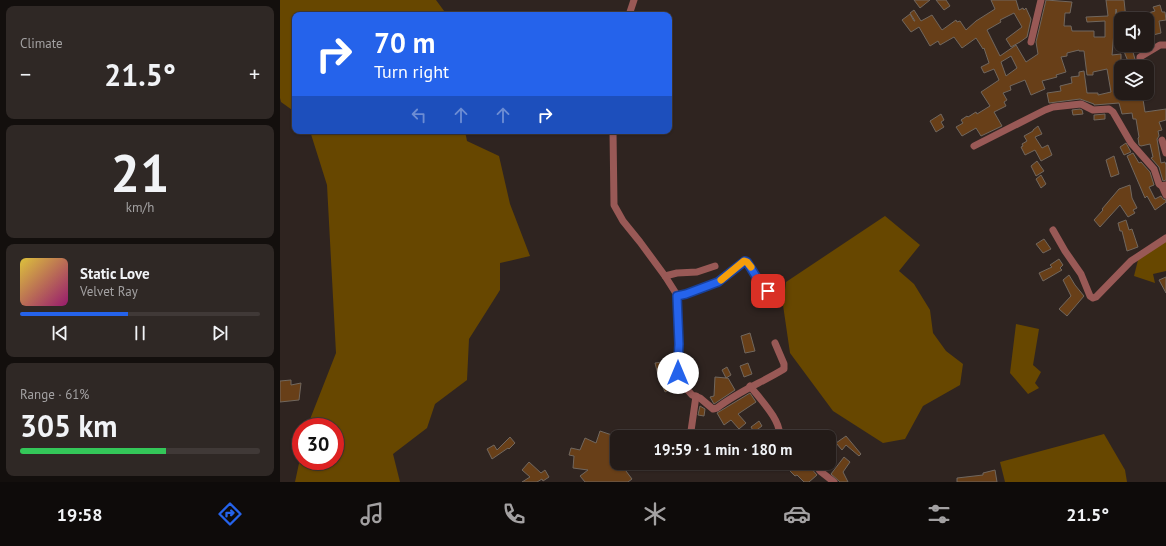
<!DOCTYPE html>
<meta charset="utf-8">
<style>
:root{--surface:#231b18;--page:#2f2825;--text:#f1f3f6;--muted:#a3a1a2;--line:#403937;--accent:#2563eb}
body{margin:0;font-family:"PT Sans",sans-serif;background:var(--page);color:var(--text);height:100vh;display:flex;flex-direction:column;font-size:15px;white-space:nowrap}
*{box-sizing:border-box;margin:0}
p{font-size:13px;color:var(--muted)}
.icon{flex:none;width:22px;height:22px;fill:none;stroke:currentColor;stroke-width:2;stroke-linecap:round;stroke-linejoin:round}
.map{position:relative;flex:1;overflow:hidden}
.sheet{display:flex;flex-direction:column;gap:6px;padding:6px;background:#130f0d;width:280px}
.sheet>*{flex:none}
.guide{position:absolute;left:12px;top:12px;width:380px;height:122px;border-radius:8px;box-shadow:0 1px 3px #0004,0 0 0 1px var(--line);background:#2563eb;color:#fff;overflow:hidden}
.controls{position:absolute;left:834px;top:12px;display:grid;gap:8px}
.controls a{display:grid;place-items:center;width:40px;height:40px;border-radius:8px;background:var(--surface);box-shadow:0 1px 3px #0004,0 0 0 1px var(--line);font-size:20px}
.speed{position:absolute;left:12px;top:418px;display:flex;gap:8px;font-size:20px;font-weight:700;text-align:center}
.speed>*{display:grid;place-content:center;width:52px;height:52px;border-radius:50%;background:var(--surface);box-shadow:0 1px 3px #0004,0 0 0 1px var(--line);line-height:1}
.speed .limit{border:6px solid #d22;background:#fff;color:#111}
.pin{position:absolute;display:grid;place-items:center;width:34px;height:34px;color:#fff;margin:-17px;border-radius:8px;box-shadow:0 2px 6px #0006}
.me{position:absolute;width:44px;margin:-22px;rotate:0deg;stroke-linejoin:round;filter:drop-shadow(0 0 3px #0008)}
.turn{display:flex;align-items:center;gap:14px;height:84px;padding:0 16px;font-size:18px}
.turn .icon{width:52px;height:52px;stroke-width:2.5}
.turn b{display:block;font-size:28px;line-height:34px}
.lanes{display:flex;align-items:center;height:38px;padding:0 16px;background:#0003;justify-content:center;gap:20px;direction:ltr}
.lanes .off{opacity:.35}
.big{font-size:30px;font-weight:800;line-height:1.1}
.sheet .widget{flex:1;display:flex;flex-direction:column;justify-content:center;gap:6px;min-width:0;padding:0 14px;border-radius:8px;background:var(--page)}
.sheet .dial{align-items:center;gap:0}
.dial b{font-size:52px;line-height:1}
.song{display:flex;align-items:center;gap:12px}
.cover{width:48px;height:48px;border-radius:6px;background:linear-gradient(135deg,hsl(50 70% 55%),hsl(320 70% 35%))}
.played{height:4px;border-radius:2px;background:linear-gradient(90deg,var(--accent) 45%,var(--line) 45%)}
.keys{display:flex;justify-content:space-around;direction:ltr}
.heat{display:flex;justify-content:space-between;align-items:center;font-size:22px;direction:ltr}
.charge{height:6px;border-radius:3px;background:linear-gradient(90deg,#34c759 61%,var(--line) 0)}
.trip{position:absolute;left:330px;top:430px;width:226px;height:40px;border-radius:8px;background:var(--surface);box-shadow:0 1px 3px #0004,0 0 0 1px var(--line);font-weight:800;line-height:40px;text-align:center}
.dock{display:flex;height:64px;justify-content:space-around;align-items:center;background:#0e0b0a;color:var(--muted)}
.dock .icon{width:28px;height:28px}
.dock .on{color:var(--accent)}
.dock b{font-size:18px;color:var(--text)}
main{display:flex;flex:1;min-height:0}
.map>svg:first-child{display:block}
</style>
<main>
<section class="sheet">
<div class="widget"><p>Climate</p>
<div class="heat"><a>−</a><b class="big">21.5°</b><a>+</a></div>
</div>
<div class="widget dial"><b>21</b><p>km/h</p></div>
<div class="widget">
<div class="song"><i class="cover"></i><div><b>Static Love</b><p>Velvet Ray</p></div></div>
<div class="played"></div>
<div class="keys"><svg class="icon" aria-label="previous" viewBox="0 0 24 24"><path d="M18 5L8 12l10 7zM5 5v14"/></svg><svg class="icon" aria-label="pause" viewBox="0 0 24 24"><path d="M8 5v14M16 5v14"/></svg><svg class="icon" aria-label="next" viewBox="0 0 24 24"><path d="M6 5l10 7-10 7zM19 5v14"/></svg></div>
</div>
<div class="widget"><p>Range · 61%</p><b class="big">305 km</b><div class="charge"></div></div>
</section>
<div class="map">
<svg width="886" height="482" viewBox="0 0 886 482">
<rect width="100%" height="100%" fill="#2f2420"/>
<g fill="#674700">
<polygon points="0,0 156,0 167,15 15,15 15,112 1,102 0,98"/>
<polygon points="30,131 185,131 187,141 219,156 230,204 250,256 220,263 220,290 189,339 187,380 155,404 147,428 113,454 120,482 15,482 21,454 21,461 55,461 55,427 27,427 56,353 47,185"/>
<polygon points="605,216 640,245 619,271 634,284 650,310 653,333 666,351 683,364 680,385 643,406 625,439 603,443 553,411 510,353 503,305 506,282"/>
<polygon points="886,237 886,271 873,274 875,283 854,276 858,260"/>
<polygon points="736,324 759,329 753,365 761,372 755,383 759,388 748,394 730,373"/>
<polygon points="824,434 845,470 847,482 725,482 720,462"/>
</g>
<g fill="#683f18" stroke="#71675e" fill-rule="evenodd">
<polygon points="634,0 650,0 640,8"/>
<polygon points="656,0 666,0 670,6 664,10"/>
<path d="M711 0H736L739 10 743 8 744 10 746 8 751 19 747 37 740 42 731 47 726 39 742 27 734 13 720 20 721 22 707 30 720 56 736 45 746 62 758 54 756 42 766 0 792 2 790 13H785L784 26H791L792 31H814V37H825V21L807 22 806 17 828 16 826 0H844L846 19H838L836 9 832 55 841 54V71H835L840 93H862L865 112 886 109V120L879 122 882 130 878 131 879 136 877 139 881 163 885 162 886 165V180L883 181 879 167 871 158 873 157 870 144 861 146 859 145 858 138 859 137 856 119H853L852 113 842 114 839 103 814 105V104L800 99 769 103 767 93 781 91 780 86 792 83 791 77 799 76V72L804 71 807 93H818V95L831 92 827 69 813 72V75H807L804 51H799V50L787 53V56L781 57 786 72 776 75 777 77 762 81 765 89 751 95 745 80 730 86 731 90 723 93 727 100 724 102 726 106 714 112 722 126 701 136 696 128 682 136 676 127 683 123 681 120 687 116 688 117 696 112 697 114 710 106 701 92 719 80 714 69 704 73 701 67 709 63 704 48 703 49 696 38 682 48 674 37 660 45 658 41 650 46 639 27 631 32 622 20 630 14 634 21H635L630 13 634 10 641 21 652 15 662 30 676 20 677 22 680 21 686 30 696 21 715 9ZM731 56 737 68 726 76 721 62Z"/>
<polygon points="880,5 882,12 885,12 886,20 879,21 881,33 873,35 870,23 868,23 865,14 875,11 873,7"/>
<polygon points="843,45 851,45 856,63 850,66 845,54"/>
<polygon points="800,109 802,110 803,114 793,115 792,110"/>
<polygon points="661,114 664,120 661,122 664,127 656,132 650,121"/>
<polygon points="825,114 825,119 814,120 814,115"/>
<polygon points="758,126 762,134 755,137 762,148 768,145 772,155 761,161 755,150 745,155 741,147 743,146 742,144 747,141 744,136 753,131 753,130"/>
<polygon points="846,143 851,152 844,155 840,147"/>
<polygon points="853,153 859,163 861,162 870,172 874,185 869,187 875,199 881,196 883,199 886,200 886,202 875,210 867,196 865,198 847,156"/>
<polygon points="834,156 839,174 831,177 826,160"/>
<polygon points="757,161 764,171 756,176 751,166"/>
<polygon points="761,175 766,184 761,188 756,179"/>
<polygon points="850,185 852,198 857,208 853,210 855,213 848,217 840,205 820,227 814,220 823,210 822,209 839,189"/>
<polygon points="846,220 849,230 852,229 858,247 847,251 842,231 840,231 838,223"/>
<polygon points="764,239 771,249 763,253 756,244"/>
<polygon points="779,259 783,265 780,268 782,270 763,281 759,273 772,267 770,265"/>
<polygon points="789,275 795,285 804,296 787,316 779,309 791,296 783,280"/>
<polygon points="886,277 886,293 879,280"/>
<polygon points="470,333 475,351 465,353 461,336"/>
<polygon points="389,355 393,355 393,373 400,388 393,390 393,388 385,392 378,375 375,363 390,361"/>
<polygon points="468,363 472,374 464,377 460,366"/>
<polygon points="447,367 451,375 446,378 448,378 455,390 434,404 430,397 434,396 435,377 446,378 442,370"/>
<polygon points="11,380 11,385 21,383 19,400 0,402 0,381"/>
<polygon points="470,393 476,402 458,414 466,423 459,429 451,420 444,425 437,413"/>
<polygon points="420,406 425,409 424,416 418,415"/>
<polygon points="479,421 482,426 474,432 471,427"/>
<polygon points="320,431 332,435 337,438 337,463 340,463 352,479 348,482 305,482 300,476 308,470 293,468 294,456 289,455 291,448 300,450 305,438 316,443"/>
<polygon points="566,436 581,454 579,456 566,445 562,450 556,443"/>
<polygon points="230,437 235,443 229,449 228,448 212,459 207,449 214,445 217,450"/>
<polygon points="564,457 570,462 563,472 568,482 560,482 551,474"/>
<polygon points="249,462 261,473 265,470 269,477 263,481 262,479 257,482 242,482 250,477 242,470"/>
<polygon points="507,463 520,463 527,468 529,466 537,475 529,482 524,482 517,475 515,476 508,469 511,467"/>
<polygon points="715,470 717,482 677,482 677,478 703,475 703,473"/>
</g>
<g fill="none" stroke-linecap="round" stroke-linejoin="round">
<g stroke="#995956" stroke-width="7">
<polyline points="349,15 354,0"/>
<polyline points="751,42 761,0"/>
<polyline points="863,67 860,60 860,57 880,45 886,45"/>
<polyline points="867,78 870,84"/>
<path d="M333 131 334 205 343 221 360 242 385 276 397 295 399 344 398 362V373L405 387 412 395 420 398 433 409 437 408C459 391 481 383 504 369V364L495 343"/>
<polyline points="882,140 886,153"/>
<polyline points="694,146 765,110 773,107 801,104 813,110 829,109 833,112 851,143 874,169 879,184 882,186 886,185"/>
<polyline points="882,186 886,195"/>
<polyline points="773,230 785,251 801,274 810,296 813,298 816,297 851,261 886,238"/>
<polyline points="385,276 397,273 417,272 435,266"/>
<polyline points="397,295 406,294 438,282 465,261 467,262 477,278 488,291"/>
<path d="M470 386C479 398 503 422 499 437"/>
<polyline points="411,431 416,396"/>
<polyline points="534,463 540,471 554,482"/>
</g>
</g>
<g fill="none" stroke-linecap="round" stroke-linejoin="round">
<defs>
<polyline id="route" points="398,373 398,362 399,344 397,296 406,294 438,282 465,261 467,262 477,278 488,291"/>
</defs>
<use href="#route" stroke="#184099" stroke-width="10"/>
<use href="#route" stroke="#2563eb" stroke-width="7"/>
<polyline stroke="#f59e0b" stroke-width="7" points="441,280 464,261 467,262 471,267"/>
</g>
</svg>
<div class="controls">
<a><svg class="icon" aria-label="sound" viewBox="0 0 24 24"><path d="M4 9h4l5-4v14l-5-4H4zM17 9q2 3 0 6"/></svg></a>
<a><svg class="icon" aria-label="layers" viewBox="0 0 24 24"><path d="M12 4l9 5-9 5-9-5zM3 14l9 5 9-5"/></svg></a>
</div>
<div class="speed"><div class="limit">30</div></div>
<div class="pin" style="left:488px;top:291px;background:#d93025"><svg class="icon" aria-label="arrive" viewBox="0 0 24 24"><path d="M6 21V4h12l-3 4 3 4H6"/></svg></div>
<svg class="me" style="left:398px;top:373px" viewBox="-20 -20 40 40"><circle r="19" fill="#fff"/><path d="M0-13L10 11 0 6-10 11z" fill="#2563eb"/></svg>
<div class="trip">19:59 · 1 min · 180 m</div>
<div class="guide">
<div class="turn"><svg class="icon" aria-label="right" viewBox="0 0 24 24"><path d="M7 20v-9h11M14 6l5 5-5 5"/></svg><div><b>70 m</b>Turn right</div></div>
<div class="lanes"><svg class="icon off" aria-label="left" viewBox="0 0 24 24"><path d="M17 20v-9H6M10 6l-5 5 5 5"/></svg><svg class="icon off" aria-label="ahead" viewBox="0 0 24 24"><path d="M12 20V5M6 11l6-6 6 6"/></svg><svg class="icon off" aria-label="ahead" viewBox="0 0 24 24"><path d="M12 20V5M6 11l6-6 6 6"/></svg><svg class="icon" aria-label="right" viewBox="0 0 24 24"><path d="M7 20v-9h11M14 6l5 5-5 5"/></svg></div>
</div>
</div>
</main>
<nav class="dock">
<b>19:58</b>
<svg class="icon on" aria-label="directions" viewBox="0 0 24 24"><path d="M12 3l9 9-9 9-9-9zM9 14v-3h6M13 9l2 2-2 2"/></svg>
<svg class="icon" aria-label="music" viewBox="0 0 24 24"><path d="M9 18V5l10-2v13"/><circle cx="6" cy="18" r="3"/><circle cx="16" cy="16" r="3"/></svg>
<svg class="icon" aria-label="phone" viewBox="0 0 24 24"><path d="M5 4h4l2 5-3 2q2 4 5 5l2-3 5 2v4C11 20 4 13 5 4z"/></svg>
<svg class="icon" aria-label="climate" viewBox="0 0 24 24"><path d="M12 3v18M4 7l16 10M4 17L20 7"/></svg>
<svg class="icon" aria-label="car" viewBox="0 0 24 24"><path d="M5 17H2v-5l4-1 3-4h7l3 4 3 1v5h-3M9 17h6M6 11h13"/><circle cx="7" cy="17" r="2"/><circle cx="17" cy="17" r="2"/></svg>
<svg class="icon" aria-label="filters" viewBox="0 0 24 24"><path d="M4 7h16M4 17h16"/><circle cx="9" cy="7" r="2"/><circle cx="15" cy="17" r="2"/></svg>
<b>21.5°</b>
</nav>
